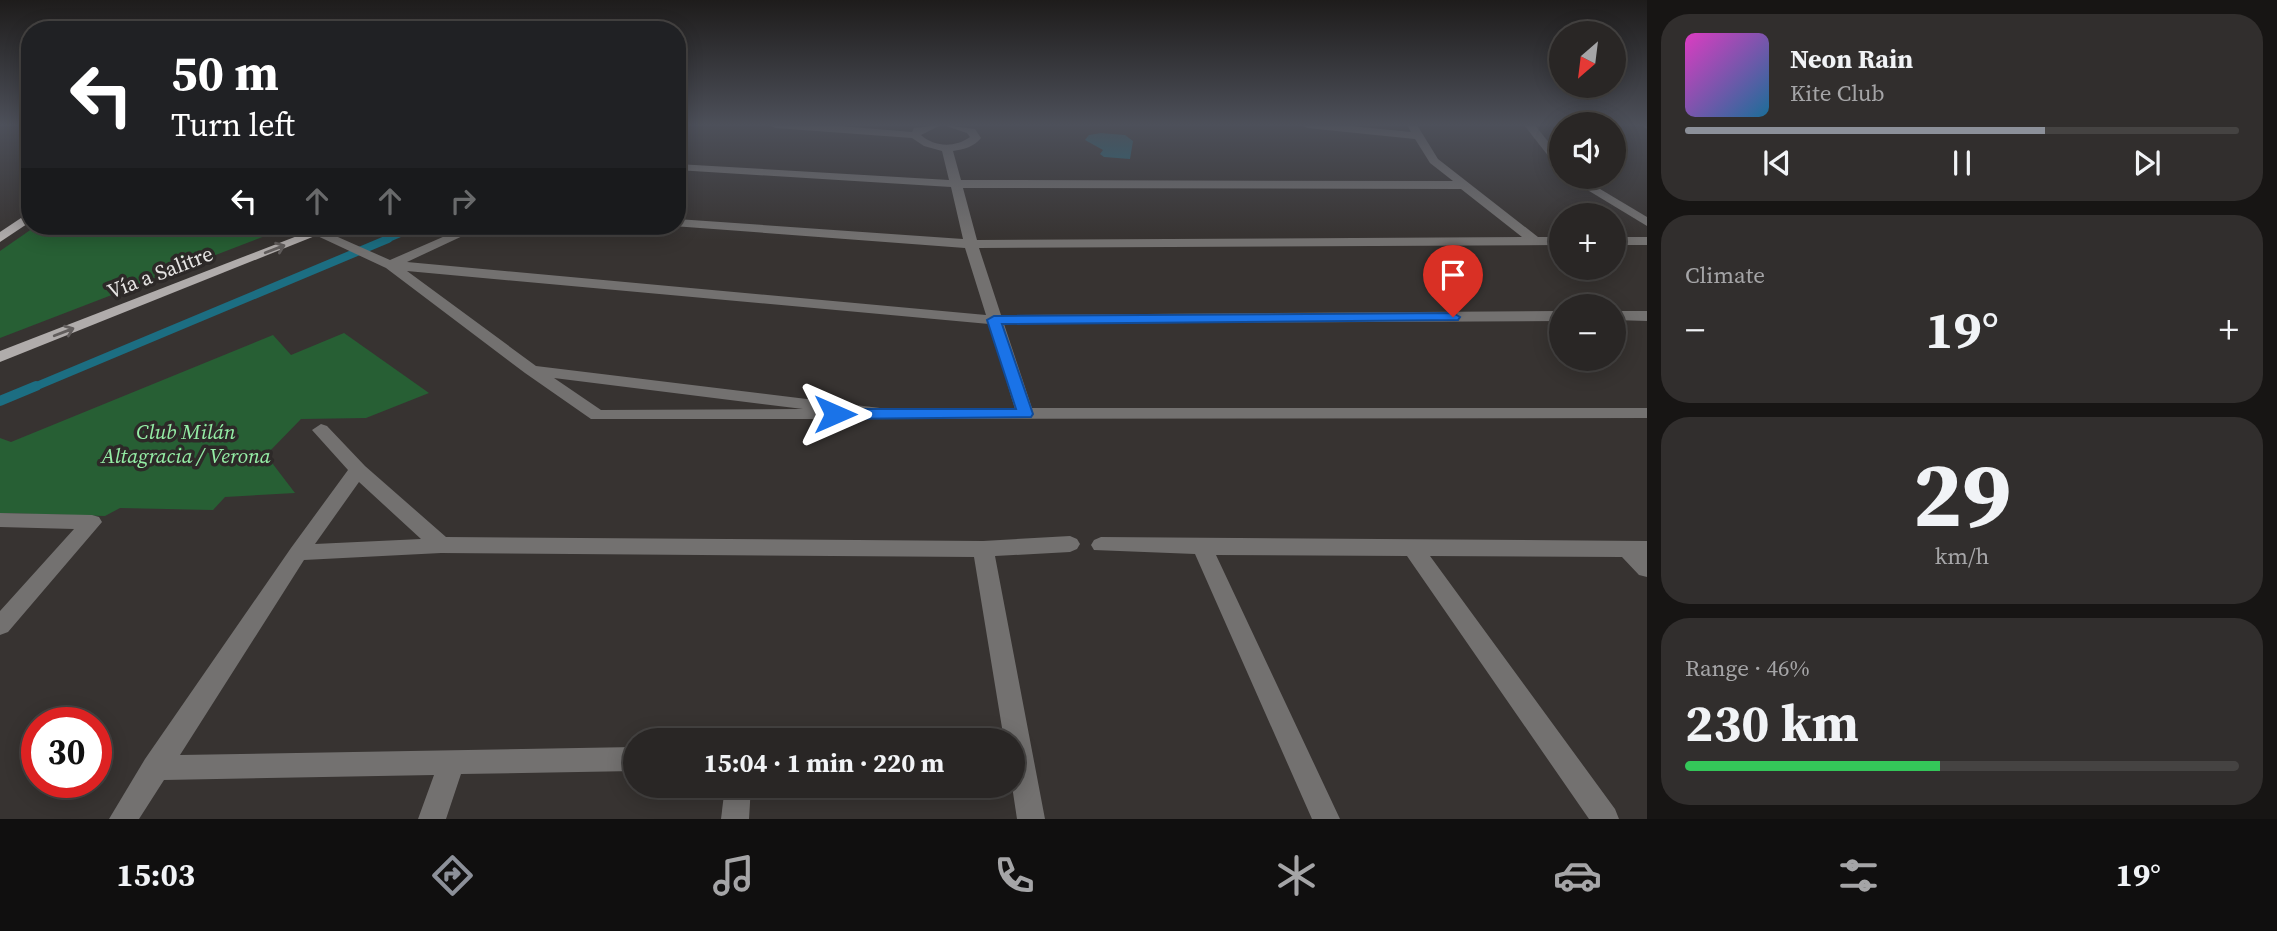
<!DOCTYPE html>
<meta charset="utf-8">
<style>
:root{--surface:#292625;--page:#312e2d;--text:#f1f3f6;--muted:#a5a5a7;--line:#454342;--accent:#8c9099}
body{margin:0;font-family:"Source Serif 4",serif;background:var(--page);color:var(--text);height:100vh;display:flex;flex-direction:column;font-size:26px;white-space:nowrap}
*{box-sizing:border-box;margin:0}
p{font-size:23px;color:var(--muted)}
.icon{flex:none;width:38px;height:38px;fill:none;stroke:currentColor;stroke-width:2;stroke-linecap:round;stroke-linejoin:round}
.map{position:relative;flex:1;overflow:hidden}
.side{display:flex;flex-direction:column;gap:14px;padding:14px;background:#171514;width:630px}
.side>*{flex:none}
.top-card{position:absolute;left:21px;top:21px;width:665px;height:214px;border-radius:28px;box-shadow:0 4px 18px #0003,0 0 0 2px var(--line);background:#202124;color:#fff;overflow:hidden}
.needle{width:46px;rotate:208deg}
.tools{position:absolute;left:1549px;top:21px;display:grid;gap:14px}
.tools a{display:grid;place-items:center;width:77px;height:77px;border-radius:50%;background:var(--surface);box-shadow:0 4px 18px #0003,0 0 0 2px var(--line);font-size:35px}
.speed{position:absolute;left:21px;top:707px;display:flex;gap:14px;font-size:35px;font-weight:700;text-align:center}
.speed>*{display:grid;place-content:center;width:91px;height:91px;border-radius:50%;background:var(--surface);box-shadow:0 4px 18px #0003,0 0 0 2px var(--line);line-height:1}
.speed .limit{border:10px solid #d22;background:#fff;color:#111}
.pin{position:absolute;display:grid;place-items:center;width:60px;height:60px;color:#fff;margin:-72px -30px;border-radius:50% 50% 50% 0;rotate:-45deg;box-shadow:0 0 7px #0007}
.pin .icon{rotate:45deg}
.me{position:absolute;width:77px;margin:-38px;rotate:90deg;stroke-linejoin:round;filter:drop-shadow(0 0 5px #0008)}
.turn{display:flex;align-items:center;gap:24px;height:147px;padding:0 35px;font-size:32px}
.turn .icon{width:91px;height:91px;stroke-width:2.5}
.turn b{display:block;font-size:49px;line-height:60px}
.lanes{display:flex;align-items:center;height:66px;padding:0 35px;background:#0003;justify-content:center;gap:35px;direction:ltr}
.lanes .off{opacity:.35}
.big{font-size:52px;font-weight:700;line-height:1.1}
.side .tile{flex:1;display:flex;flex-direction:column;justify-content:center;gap:10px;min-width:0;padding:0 24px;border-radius:28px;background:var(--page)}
.side .dial{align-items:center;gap:0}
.dial b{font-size:91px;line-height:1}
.song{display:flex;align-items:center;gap:21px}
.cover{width:84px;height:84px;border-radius:10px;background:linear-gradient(135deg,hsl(310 70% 55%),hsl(200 70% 35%))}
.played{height:7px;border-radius:4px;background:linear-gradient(90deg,var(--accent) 65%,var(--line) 65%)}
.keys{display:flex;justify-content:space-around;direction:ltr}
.heat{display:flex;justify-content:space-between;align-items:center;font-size:38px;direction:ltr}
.charge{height:10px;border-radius:5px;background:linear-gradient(90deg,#34c759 46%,var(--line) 0)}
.trip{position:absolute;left:623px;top:728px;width:402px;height:70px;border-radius:35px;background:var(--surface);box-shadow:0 4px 18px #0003,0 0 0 2px var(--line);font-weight:700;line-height:70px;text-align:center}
.dock{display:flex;height:112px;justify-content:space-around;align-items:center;background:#100f0f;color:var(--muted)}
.dock .icon{width:49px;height:49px}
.dock .on{color:var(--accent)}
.dock b{font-size:32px;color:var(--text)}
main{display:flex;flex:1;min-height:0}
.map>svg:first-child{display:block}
</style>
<main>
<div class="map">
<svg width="1647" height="819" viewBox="0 0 1647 819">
<rect width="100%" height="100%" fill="#373331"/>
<g fill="#275f34">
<polygon points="36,226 291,226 0,338 0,251"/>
<polygon points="344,333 429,393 366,418 301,419 266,455 295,493 225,497 213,510 120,508 105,516 0,513 0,438 11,442 273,335 291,355"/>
</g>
<polygon fill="#1c6e82" points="1101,133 1125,135 1133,141 1130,159 1104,157 1100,154 1103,150 1085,140 1089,135"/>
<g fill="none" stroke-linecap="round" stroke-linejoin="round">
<polyline stroke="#1c6e82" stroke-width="6" points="384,241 419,226"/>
<polyline stroke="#1c6e82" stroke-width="8" points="32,388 388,239"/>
<polyline stroke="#1c6e82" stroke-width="10" points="0,401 36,386"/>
<g fill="#737170" fill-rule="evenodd">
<path d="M770 125H828L912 132 914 128 941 125 921 135C934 147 955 148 970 137L967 133 943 125 975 129 981 138C974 147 964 149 953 151L961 180 1453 181 1430 163 1415 139 1307 128 1302 125H1341L1411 132 1407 125H1417L1438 159 1538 237H1561V245L979 248 1001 315 1561 311V321L1004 324 1032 408H1647V418L888 419 822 411 824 414 821 418 815 419H591L525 373 386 268 311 233 312 230H322L390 260 468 226H484L407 262 986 315 965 248 673 226H677V219L963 239 951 187 677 170V164L949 180 942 151 924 146 912 138 775 128ZM963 188 1461 189 1522 237 977 240ZM407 271 989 324 1015 409H888L536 366ZM554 378 803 409 601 410Z"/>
<polygon points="1524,125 1535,125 1561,158 1561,168 1557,167"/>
<polygon points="1641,125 1647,125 1647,129"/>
<polygon points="1566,177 1580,177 1647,217 1647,226"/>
<rect x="1614" y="237" width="33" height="8"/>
<polygon points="1614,311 1647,311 1647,321 1614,320"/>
<path d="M321 424 327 426 365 466 446 537 983 541 1070 536 1077 539 1080 544 1077 549 1070 552 995 556 1045 819H1017L1012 786 1013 740H1004L974 557 441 553 304 560 180 755 635 747V771L461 774 446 819H418L434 775 164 780 139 819H109L145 759 291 548 348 470 312 430ZM359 482 421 539 315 544Z"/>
<polygon points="0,513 92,515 99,517 102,522 8,632 0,635 0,611 74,529 0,527"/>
<polygon points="1101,537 1647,541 1647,577 1639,575 1622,557 1430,556 1615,809 1619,819 1589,819 1407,556 1216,555 1340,819 1312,819 1195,554 1094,550 1091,545 1094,540"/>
<polygon points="725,786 751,786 749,819 721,819"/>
</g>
<g fill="#b0acab" fill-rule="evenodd">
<polygon points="30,212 30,222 0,242 0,232"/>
<polygon points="323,226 340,226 0,362 0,351"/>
</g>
</g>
<defs><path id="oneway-shaft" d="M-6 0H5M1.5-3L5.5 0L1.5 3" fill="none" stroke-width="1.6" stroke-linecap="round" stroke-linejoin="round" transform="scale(1.75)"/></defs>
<g stroke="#615d5c">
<use href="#oneway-shaft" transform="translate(275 249) rotate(-21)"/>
<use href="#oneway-shaft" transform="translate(64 332) rotate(-21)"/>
</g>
<linearGradient id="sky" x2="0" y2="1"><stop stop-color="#1e1c1b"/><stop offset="0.52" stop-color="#4d505a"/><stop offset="1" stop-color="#4d505a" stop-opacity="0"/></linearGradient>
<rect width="1647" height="240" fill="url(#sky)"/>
<polygon fill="#1a73e8" stroke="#114b97" stroke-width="2" points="1453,313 1460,317 1458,320 1002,324 1033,414 1031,417 835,419 827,414 835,409 1016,409 987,320 994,316"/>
<g text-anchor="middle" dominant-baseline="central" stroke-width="7" stroke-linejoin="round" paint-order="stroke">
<g font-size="21" fill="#e6e4e3" stroke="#2d2928">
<text transform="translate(160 272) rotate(-21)">Vía a Salitre</text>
</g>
<g font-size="21" font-style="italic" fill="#95eea6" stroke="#2d2928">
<text x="186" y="431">Club Milán<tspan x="186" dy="24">Altagracia / Verona</tspan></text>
</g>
</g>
</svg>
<div class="tools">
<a><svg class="needle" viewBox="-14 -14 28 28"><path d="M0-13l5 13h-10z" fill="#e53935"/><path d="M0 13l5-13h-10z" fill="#a5a5a7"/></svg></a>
<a><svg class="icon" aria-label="sound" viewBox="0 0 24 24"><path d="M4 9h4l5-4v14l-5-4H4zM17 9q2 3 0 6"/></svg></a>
<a>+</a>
<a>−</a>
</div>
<div class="speed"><div class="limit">30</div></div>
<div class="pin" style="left:1453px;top:317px;background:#d93025"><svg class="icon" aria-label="arrive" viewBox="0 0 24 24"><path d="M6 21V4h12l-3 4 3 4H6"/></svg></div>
<svg class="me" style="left:835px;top:414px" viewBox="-20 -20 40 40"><path d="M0-17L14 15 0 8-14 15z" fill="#1a73e8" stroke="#fff" stroke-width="4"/></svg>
<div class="trip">15:04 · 1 min · 220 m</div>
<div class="top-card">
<div class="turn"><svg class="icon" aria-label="left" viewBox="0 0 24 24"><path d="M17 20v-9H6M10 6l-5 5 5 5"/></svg><div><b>50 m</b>Turn left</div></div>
<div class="lanes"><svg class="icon" aria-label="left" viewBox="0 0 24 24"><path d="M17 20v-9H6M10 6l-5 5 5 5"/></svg><svg class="icon off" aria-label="ahead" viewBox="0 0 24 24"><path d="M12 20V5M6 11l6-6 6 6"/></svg><svg class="icon off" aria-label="ahead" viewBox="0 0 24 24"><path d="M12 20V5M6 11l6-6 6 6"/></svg><svg class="icon off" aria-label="right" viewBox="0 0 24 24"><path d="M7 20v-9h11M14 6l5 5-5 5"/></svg></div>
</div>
</div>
<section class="side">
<div class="tile">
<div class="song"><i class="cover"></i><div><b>Neon Rain</b><p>Kite Club</p></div></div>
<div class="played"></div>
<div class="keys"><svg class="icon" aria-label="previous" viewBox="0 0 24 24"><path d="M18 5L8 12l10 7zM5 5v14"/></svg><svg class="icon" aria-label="pause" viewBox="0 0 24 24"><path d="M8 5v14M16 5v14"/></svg><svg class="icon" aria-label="next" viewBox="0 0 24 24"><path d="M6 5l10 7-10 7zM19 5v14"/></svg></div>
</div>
<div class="tile"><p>Climate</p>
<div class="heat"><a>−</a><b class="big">19°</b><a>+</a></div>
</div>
<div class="tile dial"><b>29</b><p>km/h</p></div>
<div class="tile"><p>Range · 46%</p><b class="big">230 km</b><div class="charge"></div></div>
</section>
</main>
<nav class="dock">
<b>15:03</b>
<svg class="icon on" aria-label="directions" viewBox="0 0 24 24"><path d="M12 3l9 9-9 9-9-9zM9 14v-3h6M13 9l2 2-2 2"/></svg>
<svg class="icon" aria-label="music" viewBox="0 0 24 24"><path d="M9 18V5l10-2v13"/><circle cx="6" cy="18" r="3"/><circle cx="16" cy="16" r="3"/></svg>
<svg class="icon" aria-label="phone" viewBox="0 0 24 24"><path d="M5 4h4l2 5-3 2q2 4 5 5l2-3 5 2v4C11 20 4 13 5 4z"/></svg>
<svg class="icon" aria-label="climate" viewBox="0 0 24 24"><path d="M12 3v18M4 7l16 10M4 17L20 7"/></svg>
<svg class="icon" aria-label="car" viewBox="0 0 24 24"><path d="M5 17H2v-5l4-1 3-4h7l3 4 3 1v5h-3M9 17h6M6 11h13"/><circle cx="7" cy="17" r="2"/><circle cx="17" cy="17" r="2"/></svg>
<svg class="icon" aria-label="filters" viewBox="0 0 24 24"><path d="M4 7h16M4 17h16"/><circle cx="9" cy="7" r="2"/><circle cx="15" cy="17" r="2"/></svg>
<b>19°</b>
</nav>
